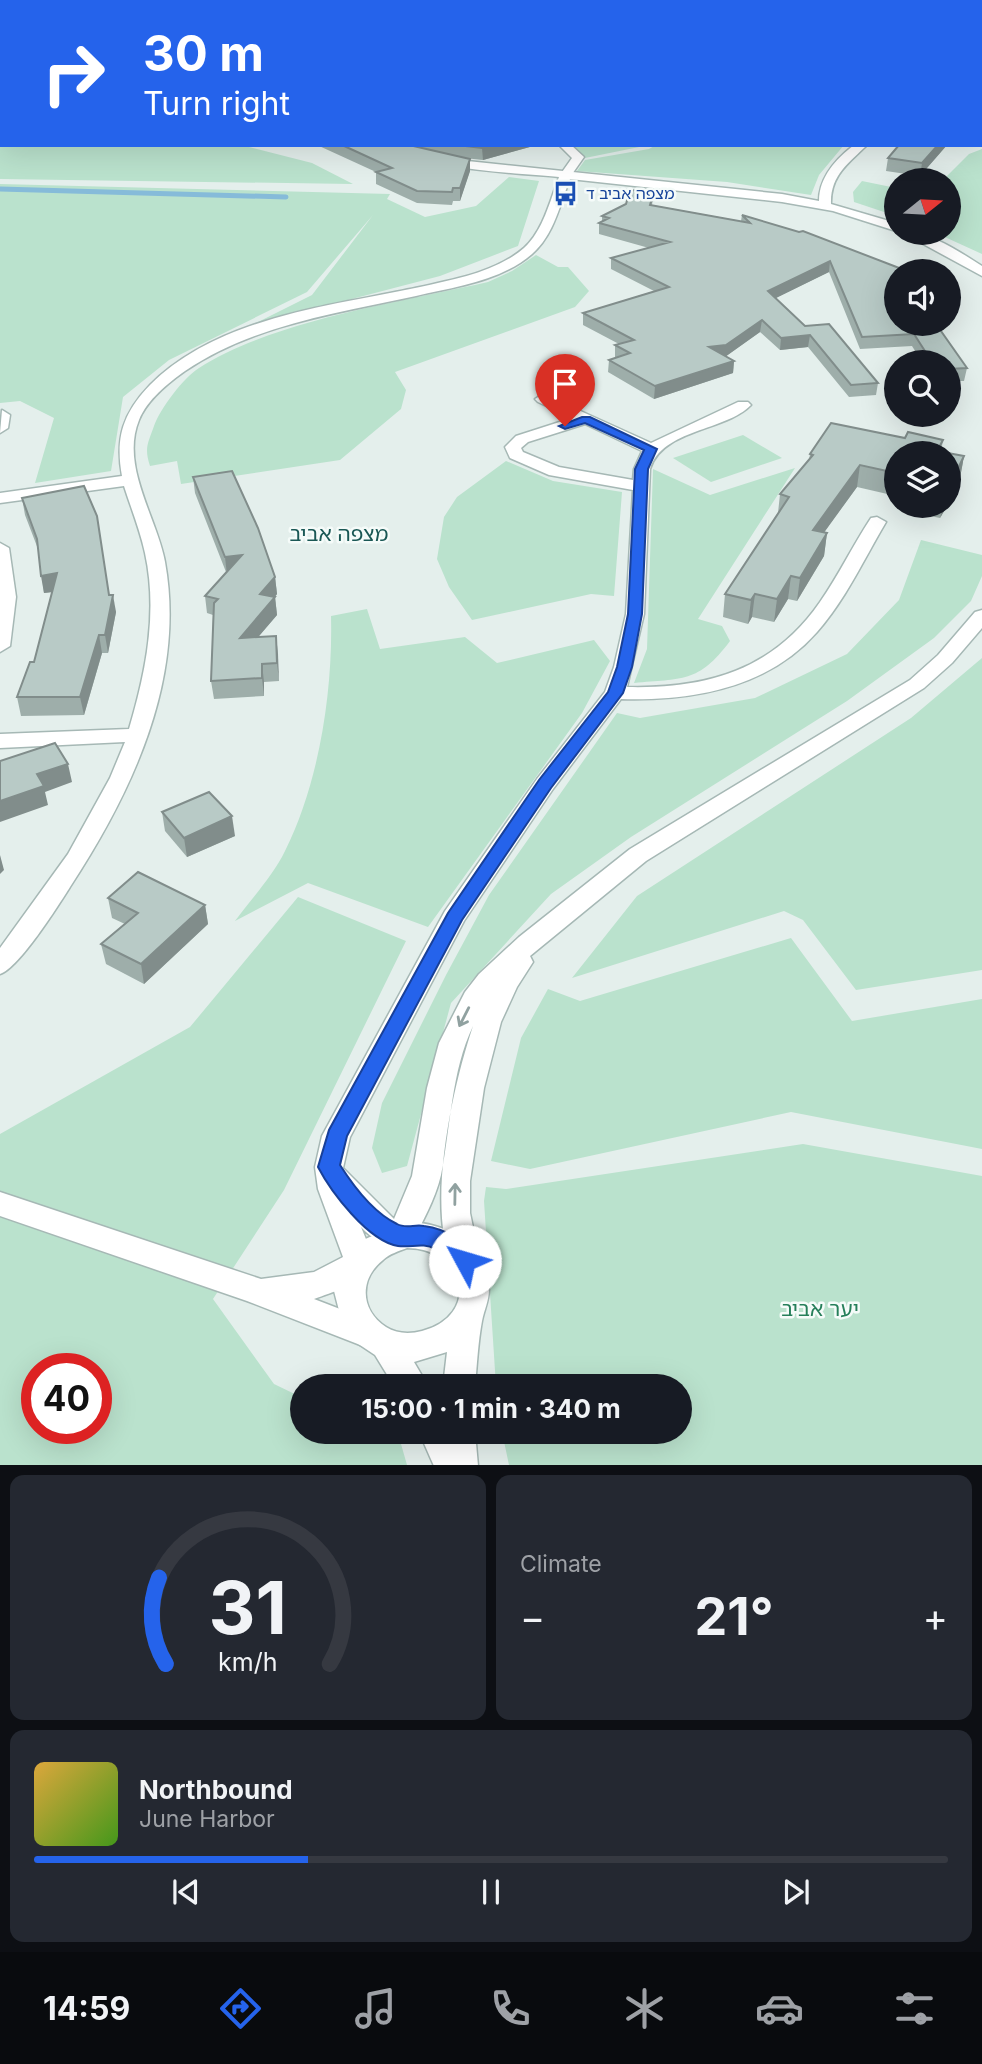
<!DOCTYPE html>
<meta charset="utf-8">
<style>
:root{--surface:#171b24;--page:#242831;--text:#f1f3f6;--muted:#9ea1a6;--line:#363941;--accent:#2563eb}
body{margin:0;font-family:Inter,"Noto Sans Hebrew",sans-serif;background:var(--page);color:var(--text);height:100vh;display:flex;flex-direction:column;font-size:26px;white-space:nowrap}
*{box-sizing:border-box;margin:0}
p{font-size:23px;color:var(--muted)}
.icon{flex:none;width:38px;height:38px;fill:none;stroke:currentColor;stroke-width:2;stroke-linecap:round;stroke-linejoin:round}
.map{position:relative;height:1465px;overflow:hidden}
.details{display:flex;flex-direction:column;gap:10px;padding:10px;background:#0d0f14;flex:1}
.details>*{flex:none}
.banner{position:absolute;left:0px;top:0px;width:984px;height:147px;box-shadow:0 7px 28px #0002;background:#2563eb;color:#fff;overflow:hidden}
.needle{width:46px;rotate:72deg}
.controls{position:absolute;left:884px;top:168px;display:grid;gap:14px}
.controls a{display:grid;place-items:center;width:77px;height:77px;border-radius:50%;background:var(--surface);box-shadow:0 7px 28px #0002;font-size:35px}
.speed{position:absolute;left:21px;top:1353px;display:flex;gap:14px;font-size:35px;font-weight:700;text-align:center}
.speed>*{display:grid;place-content:center;width:91px;height:91px;border-radius:50%;background:var(--surface);box-shadow:0 7px 28px #0002;line-height:1}
.speed .limit{border:10px solid #d22;background:#fff;color:#111}
.pin{position:absolute;display:grid;place-items:center;width:60px;height:60px;color:#fff;margin:-72px -30px;border-radius:50% 50% 50% 0;rotate:-45deg;box-shadow:0 0 7px #0007}
.pin .icon{rotate:45deg}
.me{position:absolute;width:77px;margin:-38px;rotate:309deg;stroke-linejoin:round;filter:drop-shadow(0 0 5px #0008)}
.turn{display:flex;align-items:center;gap:24px;height:147px;padding:0 28px;font-size:32px}
.turn .icon{width:91px;height:91px;stroke-width:2.5}
.turn b{display:block;font-size:49px;line-height:60px}
.big{font-size:52px;font-weight:700;line-height:1.1}
.details .widget{flex:1;display:flex;flex-direction:column;justify-content:center;gap:10px;min-width:0;padding:0 24px;border-radius:14px;background:var(--page)}
.details .dial{align-items:center;gap:0}
.dial svg{height:182px;overflow:visible;fill:none;stroke:var(--line);stroke-width:7;stroke-linecap:round;text-anchor:middle}
.dial text{fill:var(--text);stroke:none}
.song{display:flex;align-items:center;gap:21px}
.cover{width:84px;height:84px;border-radius:10px;background:linear-gradient(135deg,hsl(40 70% 55%),hsl(100 70% 35%))}
.played{height:7px;border-radius:4px;background:linear-gradient(90deg,var(--accent) 30%,var(--line) 30%)}
.keys{display:flex;justify-content:space-around;direction:ltr}
.heat{display:flex;justify-content:space-between;align-items:center;font-size:38px;direction:ltr}
.details .tiles{flex:1;display:grid;gap:10px;grid-template-columns:1fr 1fr}
.widget:last-child{grid-column:span 2}
.trip{position:absolute;left:290px;top:1374px;width:402px;height:70px;border-radius:35px;background:var(--surface);box-shadow:0 7px 28px #0002;font-weight:700;line-height:70px;text-align:center}
.menu{display:flex;height:112px;justify-content:space-around;align-items:center;background:#090b0e;color:var(--muted)}
.menu .icon{width:49px;height:49px}
.menu .on{color:var(--accent)}
.menu b{font-size:32px;color:var(--text)}
.map>svg:first-child{display:block}
</style>
<div class="map">
<svg width="982" height="1466" viewBox="0 0 982 1466">
<rect width="100%" height="100%" fill="#e4efec"/>
<g fill="#bae2cd" fill-rule="evenodd">
<polygon points="652,0 982,0 982,66 982,2"/>
<polygon points="0,43 2,145 241,145 312,163 353,184 0,179"/>
<polygon points="570,145 649,145 585,158"/>
<polygon points="656,145 844,145 819,175 811,195 727,182 577,171 585,160 649,149"/>
<polygon points="982,149 982,254 936,233 948,233 948,180 943,180 969,154"/>
<polygon points="509,177 539,181 518,246 440,276 252,325 312,295 373,215 307,292 169,360 123,397 111,471 35,483 54,418 20,401 0,403 0,184 390,194 387,199 425,217 476,206"/>
<polygon points="862,181 896,188 896,216 854,202 853,192"/>
<path d="M536 255 558 267H568L589 291 575 307 395 372 406 390 401 409 340 460 181 484 177 461 150 466C144 448 148 443 154 426 160 409 184 377 199 368 274 320 401 302 488 282L512 271Z"/>
<polygon points="743,435 782,458 711,482 673,458"/>
<polygon points="506,461 553,481 622,492 614,596 591,594 472,620 449,587 437,559 444,517 457,497"/>
<path d="M795 468 698 619 722 626 730 641C698 684 682 678 634 683L647 649 653 469 710 495Z"/>
<polygon points="921,540 982,555 982,576 971,601 934,638 847,701 631,837 551,894 451,1003 407,1166 382,1173 372,1148 382,1103 446,975 489,895 617,713 640,718 755,698 847,654 899,600"/>
<path d="M367 609 380 649 465 637 497 663 594 640 610 661 582 713 428 927 308 883 235 921C251 899 273 876 285 851 319 783 333 692 331 616Z"/>
<polygon points="982,658 982,970 856,990 803,920 784,911 572,978 637,896 911,718"/>
<path d="M298 897 406 941 284 1190 213 1299 274 1384 303 1398V1432H374L401 1444 407 1465H0V1134L190 1027ZM37 1368H96V1428H37Z"/>
<polygon points="791,938 852,1021 982,999 982,1149 791,1112 530,1169 491,1161 521,1038 548,989 580,1001"/>
<polygon points="803,1144 982,1176 982,1465 509,1465 502,1432 681,1432 681,1386 496,1386 484,1201 486,1187 506,1189"/>
</g>
<g fill="none" stroke-linecap="round" stroke-linejoin="round">
<polyline stroke="#86bbd9" stroke-width="5" points="0,189 286,197"/>
<defs>
<polygon id="pedestrian" points="559,145 571,145 584,157 570,177 560,175 572,158"/>
<g id="minor">
<polygon points="630,0 639,0 640,2 631,2"/>
<path d="M390 145C412 145 436 155 458 160L782 194 819 201C819 177 836 159 854 145H867C849 163 830 175 831 204L896 223V231L833 211 782 202 570 179C560 204 554 235 532 254 501 281 455 287 416 296 337 313 253 325 185 371 168 383 147 400 139 420 120 466 157 518 165 562 186 679 132 792 70 887 58 906 19 968 0 974V948L68 854 110 778 125 742 0 748V734L129 729C146 672 158 612 145 553 140 530 131 508 124 486L0 503V493L122 476C115 438 123 413 150 385 218 317 330 306 420 287 456 279 496 272 524 248 543 231 550 201 559 177 517 173 422 170 390 145Z"/>
<path d="M903 233C932 232 958 251 982 266V276Z"/>
<path d="M543 394 651 443 738 402H748L751 405C726 431 662 429 650 469L644 614 627 687C707 689 773 670 820 602 839 575 853 545 871 518L877 517 886 522C864 559 846 599 817 632 768 688 693 701 621 699L553 789 464 921 350 1137 343 1168 394 1219 412 1176 427 1088 439 1043 465 992 479 974 519 937 630 849 910 680 938 655 975 612 982 610V628L952 663 924 688 646 861 530 956 533 962 517 987 501 1022 484 1088 470 1181V1213L480 1261 476 1270 465 1274 454 1270C425 1208 452 1089 473 1026 451 1072 451 1125 441 1175 435 1200 422 1222 411 1245 393 1252 375 1242 361 1227L375 1261C365 1283 336 1291 314 1299L379 1324 384 1334 379 1344 368 1348 247 1301 0 1216V1192L261 1279 314 1272 343 1257 318 1189 315 1167 322 1136 445 911 537 779 605 692 614 667 626 614 633 490 549 475 510 458 505 447 516 436 572 418 538 402 535 399ZM585 424 642 451 634 469 633 480 559 467 523 452 521 448 528 442Z"/>
<polygon points="2,410 10,415 8,428 0,433"/>
<polygon points="0,543 9,548 16,597 10,646 0,652"/>
</g>
<g id="tertiary">
<path d="M405 1222C445 1222 488 1243 489 1289 489 1301 484 1310 482 1321 478 1342 477 1365 475 1386H443L447 1352 414 1362 428 1386H394L375 1355 354 1341 342 1322 334 1291 345 1259 363 1240ZM407 1248C468 1249 480 1316 422 1331 410 1334 397 1334 386 1327 360 1310 359 1279 383 1260 389 1254 399 1251 407 1248Z"/>
<polygon points="419,1432 475,1432 478,1466 434,1466"/>
</g>
</defs>
<use href="#pedestrian" stroke="#a6b8b5" stroke-width="3"/>
<use href="#minor" stroke="#a6b8b5" stroke-width="3"/>
<use href="#tertiary" stroke="#a6b8b5" stroke-width="3"/>
<use href="#pedestrian" fill="#fff" fill-rule="evenodd"/>
<use href="#minor" fill="#fff" fill-rule="evenodd"/>
<use href="#tertiary" fill="#fff" fill-rule="evenodd"/>
</g>
<g fill="#9eaeaa">
<polygon points="317,145 409,145 434,151 412,145 537,145 483,160 464,158 470,171 460,201 453,201 452,205 417,203 376,184 376,172"/>
<polygon points="899,145 947,145 920,176 886,171 888,158"/>
<polygon points="654,192 652,205 741,221 742,215 799,232 896,324 936,324 967,368 964,381 948,381 948,362 922,362 912,346 860,349 829,272 775,298 805,326 878,383 876,395 849,397 808,347 780,350 760,332 726,356 734,361 733,373 654,399 608,372 609,360 616,358 615,357 615,345 619,344 583,325 583,313 654,291 611,269 611,258 649,248 599,234 599,223 602,222 602,216"/>
<polygon points="905,438 943,440 941,452 964,456 960,478 948,502 948,453 896,453 896,496 857,487 824,532 827,533 824,556 797,601 788,599 774,622 752,617 748,624 723,617 725,594 778,513 780,494 809,460 810,454"/>
<polygon points="193,477 275,577 277,594 275,597 277,615 258,637 276,636 279,681 264,682 264,696 214,699 211,681 213,615 207,613 205,596 226,572 195,493"/>
<polygon points="22,498 109,595 116,612 108,653 102,653 84,715 21,716 17,697 34,662 52,592 44,593 38,549 25,515"/>
<polygon points="898,506 947,506 940,518 897,509"/>
<polygon points="162,812 235,836 187,857 165,831"/>
<polygon points="108,898 205,905 208,924 144,984 106,964 101,944 125,924 112,918"/>
</g>
<g fill="#818d8b">
<polygon points="344,0 368,0 364,2 340,2"/>
<polygon points="493,145 537,145 483,160 482,148"/>
<polygon points="938,145 947,145 920,176 922,163"/>
<polygon points="470,159 470,171 460,201 460,188"/>
<polygon points="830,261 829,272 766,303 768,291"/>
<polygon points="762,320 760,332 725,357 709,347"/>
<polygon points="810,335 808,347 780,350 781,338"/>
<polygon points="734,361 733,373 654,399 655,386"/>
<polygon points="964,456 960,478 948,502 948,489"/>
<polygon points="860,465 857,487 810,552 813,530"/>
<polygon points="943,506 947,506 940,518"/>
<polygon points="827,533 824,556 797,601 800,578"/>
<polygon points="242,555 227,575 225,557"/>
<polygon points="57,573 61,591 44,593 41,576"/>
<polygon points="791,576 788,599 774,622 777,599"/>
<polygon points="275,577 277,594 262,612 260,594"/>
<polygon points="755,594 752,617 748,624 751,600"/>
<polygon points="113,595 116,612 108,653 105,635"/>
<polygon points="275,597 277,615 242,656 240,638"/>
<polygon points="99,635 102,653 84,715 80,697"/>
<polygon points="276,636 278,654 279,681 277,663"/>
<polygon points="262,664 264,682 264,696 262,678"/>
<polygon points="68,764 72,782 45,792 48,805 0,822 0,801 37,774"/>
<polygon points="232,816 235,836 187,857 184,838"/>
<polygon points="0,855 4,870 0,874"/>
<polygon points="205,905 208,924 144,984 141,964"/>
</g>
<g fill="#b8cac6" stroke="#818d8b" stroke-width="2">
<polygon points="148,0 344,0 340,2 148,2"/>
<polygon points="399,0 622,0 624,2 398,2"/>
<polygon points="342,145 409,145 470,159 460,188 453,188 452,192 417,191 376,172 392,168"/>
<polygon points="457,145 493,145 482,148"/>
<polygon points="899,145 938,145 922,163 888,158"/>
<polygon points="630,190 654,192 650,205 750,223 742,215 799,232 803,231 907,271 896,271 896,284 893,285 896,287 896,324 936,324 967,368 948,369 948,362 932,362 914,334 862,337 830,261 768,291 805,326 829,324 878,383 851,385 810,335 781,338 762,320 726,345 709,347 734,361 655,386 609,360 630,353 615,345 634,340 583,313 669,287 611,258 670,242 599,223 609,218 602,216 626,204"/>
<polygon points="831,423 905,438 908,432 943,440 937,451 964,456 948,489 948,453 896,453 896,473 860,465 813,530 827,533 800,578 791,576 777,599 755,594 751,600 725,594 789,497 780,494 813,455 810,454"/>
<polygon points="232,471 258,528 275,577 260,594 275,597 240,638 276,636 277,663 262,664 262,678 211,681 214,603 218,599 205,596 242,555 225,557 193,477"/>
<polygon points="84,486 97,516 109,595 113,595 105,635 99,635 80,697 17,697 30,662 34,662 57,573 41,576 37,539 22,498"/>
<polygon points="55,743 68,764 37,774 44,786 0,801 0,761"/>
<polygon points="209,792 232,816 184,838 162,812"/>
<polygon points="138,872 205,905 141,964 101,944 138,913 108,898"/>
</g>
<defs><path id="oneway-shaft" d="M-6 0H5M1.5-3L5.5 0L1.5 3" fill="none" stroke-width="1.6" stroke-linecap="round" stroke-linejoin="round" transform="scale(1.75)"/></defs>
<g stroke="#90a1a0">
<use href="#oneway-shaft" transform="translate(464 1017) rotate(117)"/>
<use href="#oneway-shaft" transform="translate(455 1194) rotate(-89)"/>
</g>
<path fill="#2563eb" stroke="#184099" stroke-width="2" d="M582 417H590L657 449 648 469 642 614 632 667 623 693 551 788 462 920 347 1136 340 1165C354 1187 374 1213 397 1224 406 1229 415 1224 424 1226 446 1229 467 1241 477 1261L473 1268 465 1271C453 1267 447 1254 435 1249 423 1242 411 1248 398 1246 368 1241 331 1192 318 1167L329 1130 448 913 539 780 608 692 617 667 628 614 635 469 644 450 585 423 565 429 559 426Z"/>
<defs>
<symbol id="bus-bare" viewBox="-9 -9 18 18"><path d="M-5-6H5V4H4V6H2V4H-2V6H-4V4H-5ZM-3.5-4V0h7V-4ZM-3.5 1.2v1.5H-2V1.2ZM2 1.2v1.5H3.5V1.2Z" fill="#1a4fb4" stroke="#f5fbf9" stroke-width="2.5" paint-order="stroke"/></symbol>
</defs>
<g fill-rule="evenodd">
<use href="#bus-bare" x="548" y="176" width="35" height="35"/>
</g>
<g text-anchor="middle" dominant-baseline="central" stroke-width="5" stroke-linejoin="round" paint-order="stroke">
<g font-size="16" fill="#164399" stroke="#f5fbf9" text-anchor="start">
<text x="586" y="193">מצפה אביב ד</text>
</g>
<g font-size="21" fill="#1a5855" stroke="#f5fbf9">
<text x="339" y="533">מצפה אביב</text>
</g>
<g font-size="21" fill="#267f5a" stroke="#f5fbf9">
<text x="820" y="1308">יער אביב</text>
</g>
</g>
</svg>
<div class="controls">
<a><svg class="needle" viewBox="-14 -14 28 28"><path d="M0-13l5 13h-10z" fill="#e53935"/><path d="M0 13l5-13h-10z" fill="#9ea1a6"/></svg></a>
<a><svg class="icon" aria-label="sound" viewBox="0 0 24 24"><path d="M4 9h4l5-4v14l-5-4H4zM17 9q2 3 0 6"/></svg></a>
<a><svg class="icon" aria-label="search" viewBox="0 0 24 24"><circle cx="10" cy="10" r="6"/><path d="M15 15l6 6"/></svg></a>
<a><svg class="icon" aria-label="layers" viewBox="0 0 24 24"><path d="M12 4l9 5-9 5-9-5zM3 14l9 5 9-5"/></svg></a>
</div>
<div class="speed"><div class="limit">40</div></div>
<div class="pin" style="left:565px;top:426px;background:#d93025"><svg class="icon" aria-label="arrive" viewBox="0 0 24 24"><path d="M6 21V4h12l-3 4 3 4H6"/></svg></div>
<svg class="me" style="left:465px;top:1261px" viewBox="-20 -20 40 40"><circle r="19" fill="#fff"/><path d="M0-13L10 11 0 6-10 11z" fill="#2563eb"/></svg>
<div class="trip">15:00 · 1 min · 340 m</div>
<div class="banner">
<div class="turn"><svg class="icon" aria-label="right" viewBox="0 0 24 24"><path d="M7 20v-9h11M14 6l5 5-5 5"/></svg><div><b>30 m</b>Turn right</div></div>
</div>
</div>
<section class="details">
<div class="tiles">
<div class="widget dial"><svg viewBox="0 0 100 80">
<path d="M14 69A42 42 0 1 1 86 69"/>
<path d="M14 69A42 42 0 0 1 11 31" stroke="#2563eb"/>
<text x="50" y="56" font-size="32" font-weight="700">31</text>
<text x="50" y="72" font-size="11">km/h</text>
</svg></div>
<div class="widget"><p>Climate</p>
<div class="heat"><a>−</a><b class="big">21°</b><a>+</a></div>
</div>
<div class="widget">
<div class="song"><i class="cover"></i><div><b>Northbound</b><p>June Harbor</p></div></div>
<div class="played"></div>
<div class="keys"><svg class="icon" aria-label="previous" viewBox="0 0 24 24"><path d="M18 5L8 12l10 7zM5 5v14"/></svg><svg class="icon" aria-label="pause" viewBox="0 0 24 24"><path d="M8 5v14M16 5v14"/></svg><svg class="icon" aria-label="next" viewBox="0 0 24 24"><path d="M6 5l10 7-10 7zM19 5v14"/></svg></div>
</div>
</div>
</section>
<nav class="menu">
<b>14:59</b>
<svg class="icon on" aria-label="directions" viewBox="0 0 24 24"><path d="M12 3l9 9-9 9-9-9zM9 14v-3h6M13 9l2 2-2 2"/></svg>
<svg class="icon" aria-label="music" viewBox="0 0 24 24"><path d="M9 18V5l10-2v13"/><circle cx="6" cy="18" r="3"/><circle cx="16" cy="16" r="3"/></svg>
<svg class="icon" aria-label="phone" viewBox="0 0 24 24"><path d="M5 4h4l2 5-3 2q2 4 5 5l2-3 5 2v4C11 20 4 13 5 4z"/></svg>
<svg class="icon" aria-label="climate" viewBox="0 0 24 24"><path d="M12 3v18M4 7l16 10M4 17L20 7"/></svg>
<svg class="icon" aria-label="car" viewBox="0 0 24 24"><path d="M5 17H2v-5l4-1 3-4h7l3 4 3 1v5h-3M9 17h6M6 11h13"/><circle cx="7" cy="17" r="2"/><circle cx="17" cy="17" r="2"/></svg>
<svg class="icon" aria-label="filters" viewBox="0 0 24 24"><path d="M4 7h16M4 17h16"/><circle cx="9" cy="7" r="2"/><circle cx="15" cy="17" r="2"/></svg>
</nav>
